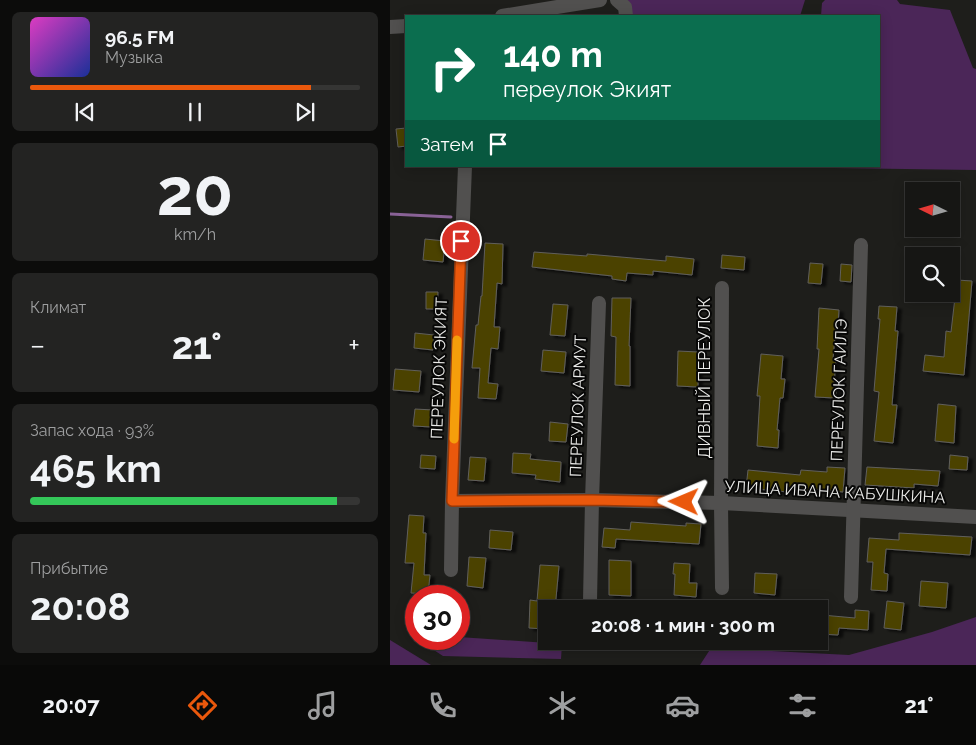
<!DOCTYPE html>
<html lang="ru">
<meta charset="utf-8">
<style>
:root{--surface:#161614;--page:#232322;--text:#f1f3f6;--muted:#9e9fa0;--line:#353534;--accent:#ea580c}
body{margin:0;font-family:Raleway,sans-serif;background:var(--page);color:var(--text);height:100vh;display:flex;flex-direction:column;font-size:19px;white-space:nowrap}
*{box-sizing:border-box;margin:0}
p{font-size:16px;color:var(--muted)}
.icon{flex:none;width:28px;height:28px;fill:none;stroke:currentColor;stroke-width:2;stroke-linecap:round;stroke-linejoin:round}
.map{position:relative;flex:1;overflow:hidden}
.sheet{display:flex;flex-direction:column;gap:12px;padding:12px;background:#0c0c0b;width:390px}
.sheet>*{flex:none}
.top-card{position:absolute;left:15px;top:15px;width:475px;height:152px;border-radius:0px;box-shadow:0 2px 12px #0003,0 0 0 1px var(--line);background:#0b6e4f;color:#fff;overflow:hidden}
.needle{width:32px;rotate:275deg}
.controls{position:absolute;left:515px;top:182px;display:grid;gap:10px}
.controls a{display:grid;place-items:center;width:55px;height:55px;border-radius:0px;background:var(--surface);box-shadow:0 2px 12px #0003,0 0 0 1px var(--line);font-size:25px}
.speed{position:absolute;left:15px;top:585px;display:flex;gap:10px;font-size:25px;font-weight:700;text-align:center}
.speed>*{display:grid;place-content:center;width:65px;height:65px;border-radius:50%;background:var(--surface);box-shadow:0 2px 12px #0003,0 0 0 1px var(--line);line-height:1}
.speed .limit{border:8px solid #d22;background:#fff;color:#111}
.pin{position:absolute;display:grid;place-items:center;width:42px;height:42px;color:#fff;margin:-21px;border:2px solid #fff;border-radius:50%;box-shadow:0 1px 5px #0007}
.me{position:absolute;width:55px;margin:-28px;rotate:271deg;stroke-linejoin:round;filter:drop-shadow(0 0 4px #0008)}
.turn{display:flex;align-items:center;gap:18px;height:105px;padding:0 15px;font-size:22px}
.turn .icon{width:65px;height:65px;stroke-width:2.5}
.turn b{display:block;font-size:35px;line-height:42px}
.then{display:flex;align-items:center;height:48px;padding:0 15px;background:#0003;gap:10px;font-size:19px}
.big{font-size:38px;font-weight:700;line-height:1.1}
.sheet .card{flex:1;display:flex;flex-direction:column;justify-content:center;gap:8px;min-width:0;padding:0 18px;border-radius:8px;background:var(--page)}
.sheet .dial{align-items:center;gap:0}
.dial b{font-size:65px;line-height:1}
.song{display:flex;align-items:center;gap:15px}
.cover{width:60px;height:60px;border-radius:8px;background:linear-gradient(135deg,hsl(310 70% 55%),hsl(230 70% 35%))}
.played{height:5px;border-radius:2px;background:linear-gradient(90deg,var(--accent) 85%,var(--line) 85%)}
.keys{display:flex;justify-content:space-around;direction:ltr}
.heat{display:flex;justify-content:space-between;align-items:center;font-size:28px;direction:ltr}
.charge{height:8px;border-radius:4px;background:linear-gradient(90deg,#34c759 93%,var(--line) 0)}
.trip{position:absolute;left:148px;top:600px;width:290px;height:50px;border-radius:0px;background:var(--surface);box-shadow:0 2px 12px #0003,0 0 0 1px var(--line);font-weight:700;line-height:50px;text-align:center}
.dock{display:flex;height:80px;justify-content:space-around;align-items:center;background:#090908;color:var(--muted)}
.dock .icon{width:35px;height:35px}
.dock .selected{color:var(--accent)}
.dock b{font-size:22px;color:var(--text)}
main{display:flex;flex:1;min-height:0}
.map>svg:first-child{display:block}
</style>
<main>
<section class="sheet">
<div class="card">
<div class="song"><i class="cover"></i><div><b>96.5 FM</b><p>Музыка</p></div></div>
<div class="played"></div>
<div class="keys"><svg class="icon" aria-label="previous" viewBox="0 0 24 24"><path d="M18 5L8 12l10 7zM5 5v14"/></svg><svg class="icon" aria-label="pause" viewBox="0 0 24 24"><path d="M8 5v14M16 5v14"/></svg><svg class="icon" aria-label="next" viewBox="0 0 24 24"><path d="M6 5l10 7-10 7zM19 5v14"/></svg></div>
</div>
<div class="card dial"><b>20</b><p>km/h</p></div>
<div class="card"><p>Климат</p>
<div class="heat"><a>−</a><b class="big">21°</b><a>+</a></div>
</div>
<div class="card"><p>Запас хода · 93%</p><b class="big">465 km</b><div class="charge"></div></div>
<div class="card"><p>Прибытие</p><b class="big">20:08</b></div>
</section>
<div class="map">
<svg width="586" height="665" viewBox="0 0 586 665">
<defs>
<filter id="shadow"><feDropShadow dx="4.5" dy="2.5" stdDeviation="1" flood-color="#0009"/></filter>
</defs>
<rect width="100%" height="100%" fill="#1e1e1b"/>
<g fill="#4b2658">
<polygon points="237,0 415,0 410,16 242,16"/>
<polygon points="435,0 507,0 510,4 560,10 583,68 586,69 586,170 293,166 489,166 489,16 431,16 432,3"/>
<polygon points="586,617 586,665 310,665 321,648 459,655 542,632"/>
<polygon points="69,637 172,644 171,659 53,656 33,643 43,639 69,639"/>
<polygon points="0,640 41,665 0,665"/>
</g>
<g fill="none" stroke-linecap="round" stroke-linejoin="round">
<polyline stroke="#896296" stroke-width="3" points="0,214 61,217"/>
</g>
<g fill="#4b4201" stroke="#605f5c" filter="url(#shadow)">
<polygon points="16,128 16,146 8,147 6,129"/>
<polygon points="35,239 55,241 53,262 33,260"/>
<polygon points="95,243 113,244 112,284 107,283 104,327 110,327 108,349 101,348 98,383 108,384 106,399 88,398 90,368 82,368 86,325 88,325 91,296 92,296"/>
<polygon points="144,252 197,256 197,254 276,261 276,256 304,259 302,275 263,271 263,275 237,273 236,281 222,279 222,276 142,267"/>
<polygon points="332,255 355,257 354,270 331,268"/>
<polygon points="420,263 433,264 431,284 418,283"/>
<polygon points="451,264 462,265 461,282 450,281"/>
<polygon points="567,280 582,281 574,375 533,371 535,355 554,357 556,331 561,332"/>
<polygon points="36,292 48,292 47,309 36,309"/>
<polygon points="222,298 241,298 239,346 240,346 240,386 225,385 226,337 221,336"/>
<polygon points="163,304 178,305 175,336 160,335"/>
<polygon points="489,306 507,307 505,331 508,331 502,405 507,405 503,443 484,441 489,392 484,391 490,319 488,319"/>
<polygon points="429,308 449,310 448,325 446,325 443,359 446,359 444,384 447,385 445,398 425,397 429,349 427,349"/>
<polygon points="25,333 44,335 43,350 24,348"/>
<polygon points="153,350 176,352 174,373 151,371"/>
<polygon points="288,351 308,352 308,387 287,386"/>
<polygon points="371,354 393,356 391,379 395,379 393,398 390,398 387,430 389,430 388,448 367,446 370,396 367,396"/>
<polygon points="5,369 31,371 29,392 3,390"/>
<polygon points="548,404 566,406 564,443 545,441"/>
<polygon points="25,409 43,410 42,427 23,426"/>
<polygon points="160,422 178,424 176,442 159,441"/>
<polygon points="123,453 141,454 140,459 171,462 170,482 145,479 146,475 122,473"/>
<polygon points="31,455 46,456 45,469 30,468"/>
<polygon points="560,455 578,457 577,470 559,469"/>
<polygon points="80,457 96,458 94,481 78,480"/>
<polygon points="437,467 455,468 453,492 423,489 423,492 398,490 398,492 356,488 358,470 410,475 411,470 437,472"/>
<polygon points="477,467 550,471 548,486 524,484 524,488 475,485"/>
<polygon points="19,515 34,516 33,533 36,533 34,575 40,575 38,594 21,593 24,563 15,563"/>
<polygon points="241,522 296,526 296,523 311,524 309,544 226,539 225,548 212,547 214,528 240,530"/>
<polygon points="100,530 123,532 121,550 99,548"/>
<polygon points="509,533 582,537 580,555 496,549 494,573 498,574 497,591 481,590 483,562 477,562 479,538 509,540"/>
<polygon points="79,557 96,558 93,588 77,586"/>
<polygon points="219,560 241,561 241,596 219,595"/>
<polygon points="284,563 300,564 299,583 307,583 306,597 284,595 285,574 283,574"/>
<polygon points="150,565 169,566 165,609 156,609 156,629 139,628 140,600 147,601"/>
<polygon points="365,573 387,574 385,595 364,593"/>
<polygon points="531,581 558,583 556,608 529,606"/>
<polygon points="497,601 514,603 511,630 494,628"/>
<polygon points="465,610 479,611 478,630 449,628 448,635 430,634 432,615 465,618"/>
</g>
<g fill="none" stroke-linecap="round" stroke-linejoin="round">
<g stroke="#51504f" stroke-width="14">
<polyline points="227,0 235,7 236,16"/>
<polyline points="112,16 210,0"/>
<polyline points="0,27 16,26"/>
<polyline points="332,288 331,503 332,588"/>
<polyline points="62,501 202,500 331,503 586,517"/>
<polyline points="61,570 62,501 75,166"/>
<polyline points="461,597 471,245"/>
<polyline points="200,601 202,500 209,303"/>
</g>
</g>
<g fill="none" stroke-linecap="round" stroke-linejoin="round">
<defs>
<polyline id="route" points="71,241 62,501 202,500 294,502"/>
</defs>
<use href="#route" stroke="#983908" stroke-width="12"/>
<use href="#route" stroke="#ea580c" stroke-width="9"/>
<polyline stroke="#f59e0b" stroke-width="9" points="64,439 67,340"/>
</g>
<g text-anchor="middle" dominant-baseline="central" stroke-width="4" stroke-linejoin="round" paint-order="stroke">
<g font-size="16" fill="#ebebe9" stroke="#080807">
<text transform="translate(49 368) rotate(-88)">ПЕРЕУЛОК ЭКИЯТ</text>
<text transform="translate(314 378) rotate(-90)">ДИВНЫЙ ПЕРЕУЛОК</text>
<text transform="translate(449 390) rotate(-88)">ПЕРЕУЛОК ГАИЛЭ</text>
<text transform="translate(188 406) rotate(-88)">ПЕРЕУЛОК АРМУТ</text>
<text transform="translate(445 492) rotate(3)">УЛИЦА ИВАНА КАБУШКИНА</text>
</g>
</g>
</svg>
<div class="controls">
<a><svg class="needle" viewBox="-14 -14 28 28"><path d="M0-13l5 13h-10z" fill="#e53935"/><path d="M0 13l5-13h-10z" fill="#9e9fa0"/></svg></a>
<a><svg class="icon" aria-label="search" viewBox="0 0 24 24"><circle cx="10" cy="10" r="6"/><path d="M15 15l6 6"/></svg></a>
</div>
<div class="speed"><div class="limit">30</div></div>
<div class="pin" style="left:71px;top:241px;background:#d93025"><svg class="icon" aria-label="arrive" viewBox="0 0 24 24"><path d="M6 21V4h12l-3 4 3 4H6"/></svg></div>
<svg class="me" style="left:294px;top:502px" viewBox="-20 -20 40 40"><path d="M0-17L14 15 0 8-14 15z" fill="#ea580c" stroke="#fff" stroke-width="4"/></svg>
<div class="trip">20:08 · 1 мин · 300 m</div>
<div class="top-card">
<div class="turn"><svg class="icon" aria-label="right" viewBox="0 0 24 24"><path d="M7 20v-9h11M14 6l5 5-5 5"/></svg><div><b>140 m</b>переулок Экият</div></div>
<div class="then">Затем<svg class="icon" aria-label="arrive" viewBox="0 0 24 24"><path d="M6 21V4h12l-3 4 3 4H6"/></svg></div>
</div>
</div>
</main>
<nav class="dock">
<b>20:07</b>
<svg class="icon selected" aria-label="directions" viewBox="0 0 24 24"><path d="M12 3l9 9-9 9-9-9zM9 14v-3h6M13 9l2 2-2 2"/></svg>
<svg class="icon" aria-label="music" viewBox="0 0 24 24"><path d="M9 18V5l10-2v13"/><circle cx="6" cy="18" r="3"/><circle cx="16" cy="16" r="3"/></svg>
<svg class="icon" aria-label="phone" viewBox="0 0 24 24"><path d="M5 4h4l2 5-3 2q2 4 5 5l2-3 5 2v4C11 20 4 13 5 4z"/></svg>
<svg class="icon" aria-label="climate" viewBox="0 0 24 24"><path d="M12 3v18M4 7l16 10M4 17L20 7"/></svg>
<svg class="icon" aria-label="car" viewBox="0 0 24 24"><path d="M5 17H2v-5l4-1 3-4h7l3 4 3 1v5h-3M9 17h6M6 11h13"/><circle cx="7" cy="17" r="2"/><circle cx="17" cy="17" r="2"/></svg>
<svg class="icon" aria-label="filters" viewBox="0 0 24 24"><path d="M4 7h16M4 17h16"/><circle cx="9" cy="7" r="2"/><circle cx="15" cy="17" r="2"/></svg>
<b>21°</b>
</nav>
